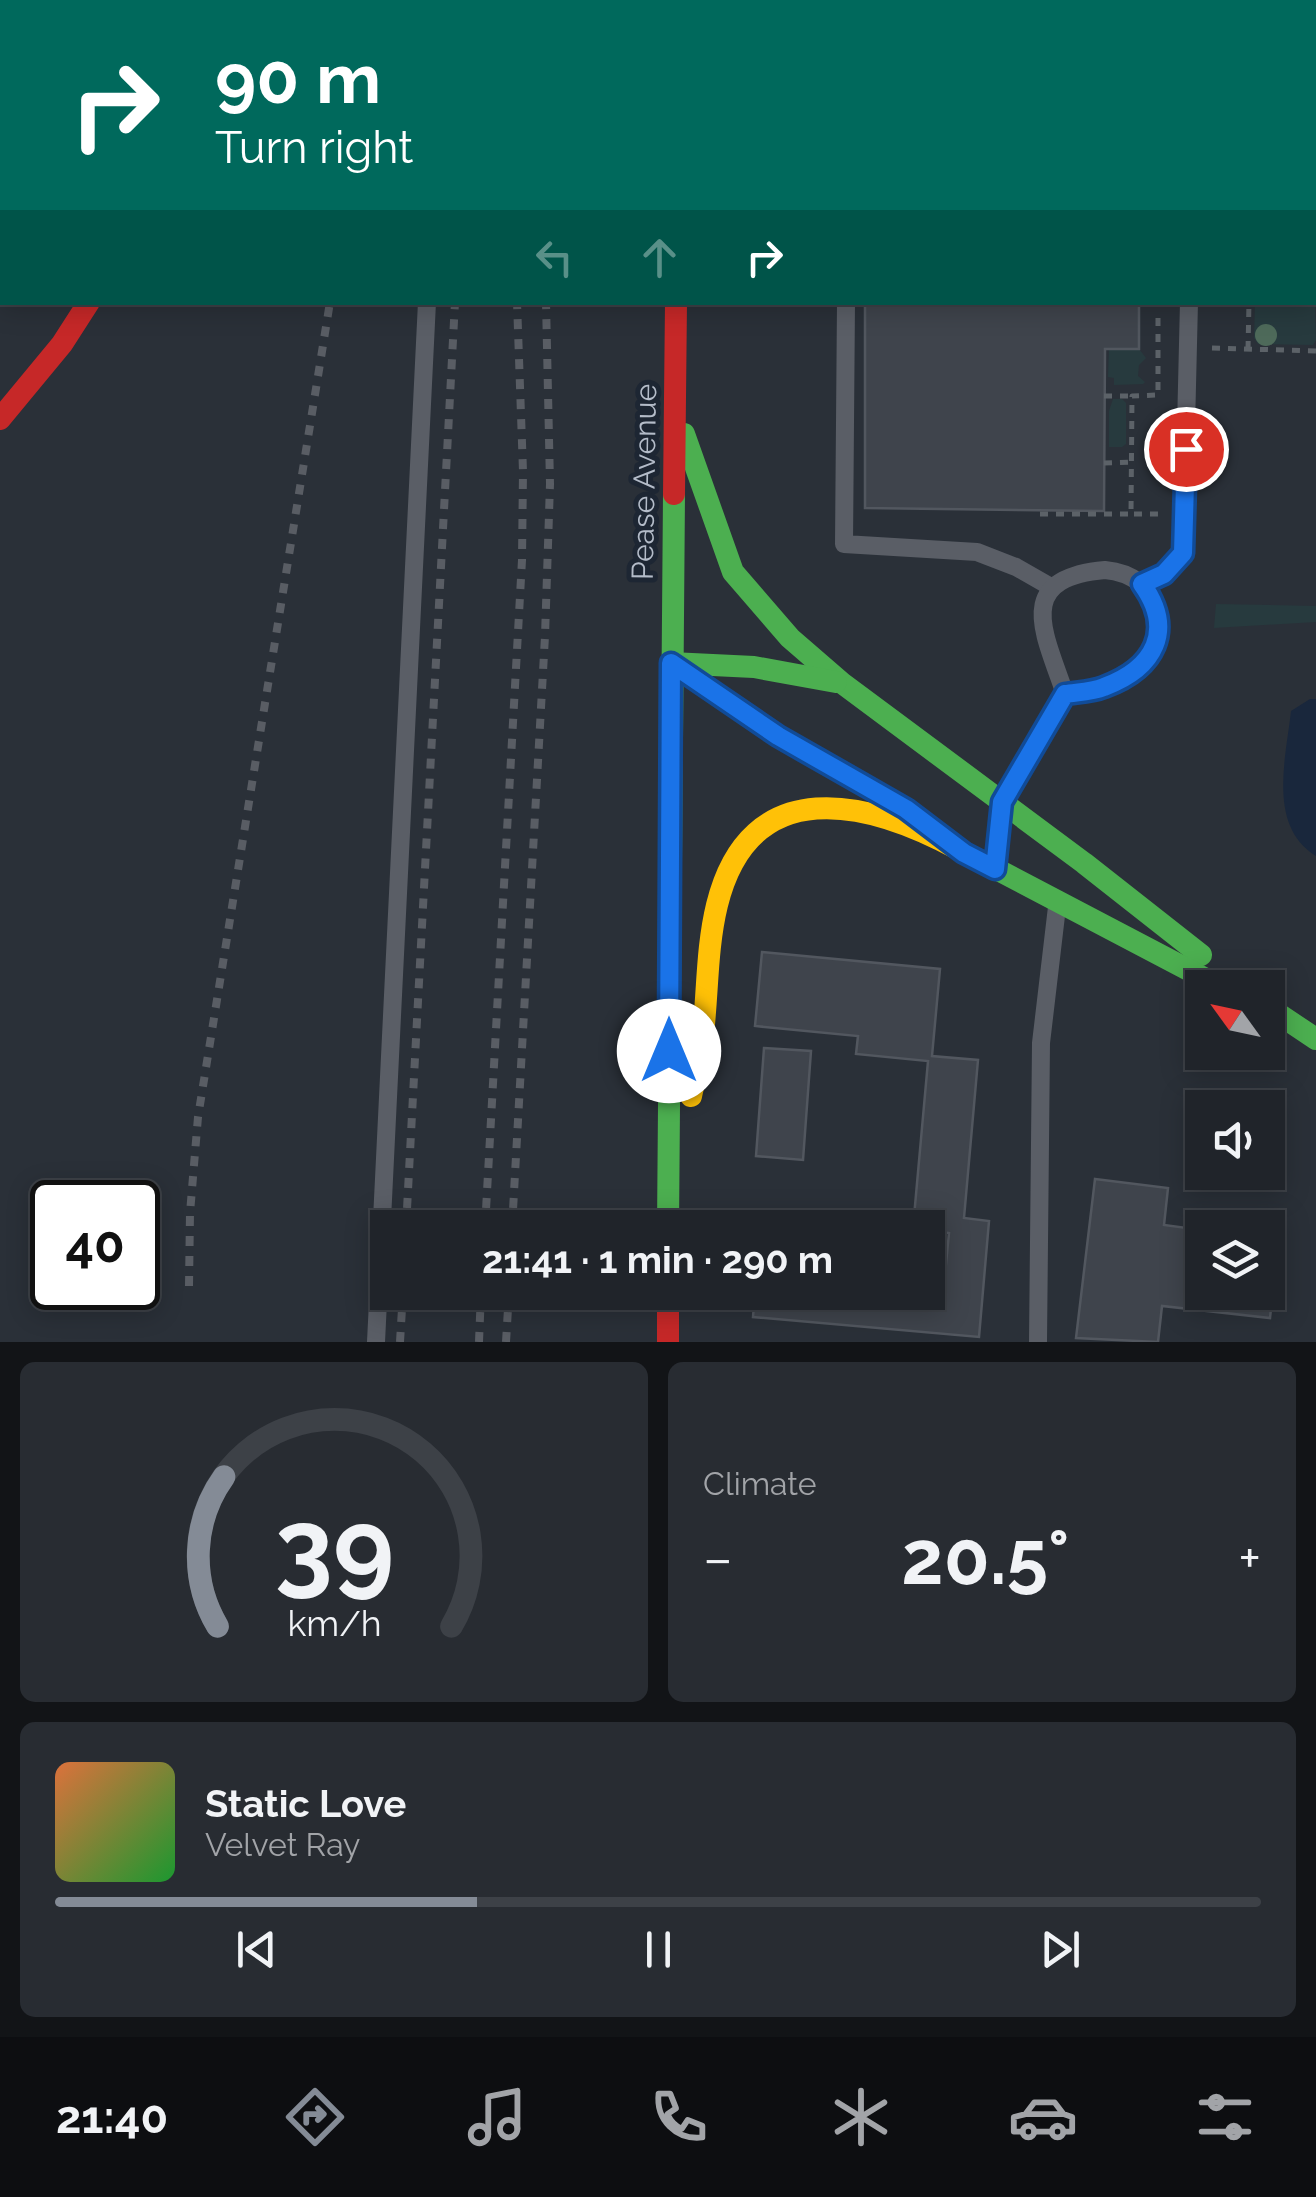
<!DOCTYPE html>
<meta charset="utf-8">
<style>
:root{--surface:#20242a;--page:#282c32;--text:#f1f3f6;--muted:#a2a4a8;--line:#3d4147;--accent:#848b96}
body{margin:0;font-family:Raleway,sans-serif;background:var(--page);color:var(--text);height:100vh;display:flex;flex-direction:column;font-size:38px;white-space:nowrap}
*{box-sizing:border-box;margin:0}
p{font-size:32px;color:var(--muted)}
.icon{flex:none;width:55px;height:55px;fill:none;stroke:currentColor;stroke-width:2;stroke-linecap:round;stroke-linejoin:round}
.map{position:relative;height:1342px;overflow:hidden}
.sheet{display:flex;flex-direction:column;gap:20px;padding:20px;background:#121417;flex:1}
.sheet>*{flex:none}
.top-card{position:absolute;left:0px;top:0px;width:1318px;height:305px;box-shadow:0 5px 25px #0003,0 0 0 2px var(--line);background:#00695c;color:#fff;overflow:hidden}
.needle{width:65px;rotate:303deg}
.fabs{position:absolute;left:1185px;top:970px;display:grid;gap:20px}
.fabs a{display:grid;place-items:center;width:100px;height:100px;border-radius:0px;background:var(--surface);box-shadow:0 5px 25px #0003,0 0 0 2px var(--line);font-size:50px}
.speed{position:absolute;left:30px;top:1180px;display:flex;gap:20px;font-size:50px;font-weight:700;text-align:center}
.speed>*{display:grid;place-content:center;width:130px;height:130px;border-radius:50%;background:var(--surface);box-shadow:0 5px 25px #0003,0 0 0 2px var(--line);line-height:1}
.speed .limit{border:5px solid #111;border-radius:15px;background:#fff;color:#111}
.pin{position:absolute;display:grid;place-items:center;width:85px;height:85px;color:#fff;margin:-42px;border:5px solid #fff;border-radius:50%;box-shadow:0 2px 10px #0007}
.me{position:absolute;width:110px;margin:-55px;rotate:0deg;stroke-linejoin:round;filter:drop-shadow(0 0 8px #0008)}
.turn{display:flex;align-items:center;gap:35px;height:210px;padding:0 50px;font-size:45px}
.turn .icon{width:130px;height:130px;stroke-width:2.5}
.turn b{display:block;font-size:70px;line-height:85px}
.lanes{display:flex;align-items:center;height:95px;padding:0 50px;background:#0003;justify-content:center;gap:50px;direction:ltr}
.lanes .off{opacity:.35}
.big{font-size:75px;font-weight:700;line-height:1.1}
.sheet .widget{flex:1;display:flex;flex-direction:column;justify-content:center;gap:15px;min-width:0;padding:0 35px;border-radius:15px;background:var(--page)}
.sheet .dial{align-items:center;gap:0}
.dial svg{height:260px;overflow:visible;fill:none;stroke:var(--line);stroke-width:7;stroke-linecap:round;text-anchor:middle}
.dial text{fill:var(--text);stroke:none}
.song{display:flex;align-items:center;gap:30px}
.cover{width:120px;height:120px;border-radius:15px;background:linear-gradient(135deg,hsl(20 70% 55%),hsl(130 70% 35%))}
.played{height:10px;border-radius:5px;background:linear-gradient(90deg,var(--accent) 35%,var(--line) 35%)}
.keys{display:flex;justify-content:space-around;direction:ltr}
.heat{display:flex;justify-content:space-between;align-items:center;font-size:55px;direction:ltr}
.sheet .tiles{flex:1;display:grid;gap:20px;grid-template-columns:1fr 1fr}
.widget:last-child{grid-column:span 2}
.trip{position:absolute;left:370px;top:1210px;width:575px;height:100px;border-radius:0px;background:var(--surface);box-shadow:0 5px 25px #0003,0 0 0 2px var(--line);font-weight:700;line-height:100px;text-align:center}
.tab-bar{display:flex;height:160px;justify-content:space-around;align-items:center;background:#0d0e11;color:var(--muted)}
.tab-bar .icon{width:70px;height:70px}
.tab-bar .current{color:var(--accent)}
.tab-bar b{font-size:45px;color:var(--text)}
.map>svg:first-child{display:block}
</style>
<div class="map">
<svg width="1316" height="1342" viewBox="0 0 1316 1342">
<rect width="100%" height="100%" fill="#2a3038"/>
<g fill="#273a3e">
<polygon points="1315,292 1316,340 1313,345 1258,344 1254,338 1255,303 1315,302"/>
<polygon points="1109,349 1139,349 1146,358 1139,365 1138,376 1145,382 1143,384 1114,385 1114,378 1108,377"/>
<polygon points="1113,399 1122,399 1126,403 1126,444 1122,447 1109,447 1109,411"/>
<polygon points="1216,604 1316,606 1316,622 1214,628"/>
</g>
<path fill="#19273c" d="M1310 699H1316V856C1267 826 1286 758 1291 711Z"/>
<g fill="#3f444c" stroke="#52575f" stroke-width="2.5">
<polygon points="866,0 1185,0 866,2"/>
<polygon points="865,302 1139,302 1139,349 1105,349 1104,511 865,508"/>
<polygon points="762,952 940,969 932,1056 978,1060 964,1218 989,1221 979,1337 753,1317 755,1292 928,1292 928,1273 945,1274 949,1233 913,1228 928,1061 856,1054 858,1036 755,1026"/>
<polygon points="764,1048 811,1051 803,1160 756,1156"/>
<polygon points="1095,1179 1168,1188 1164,1225 1202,1230 1202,1292 1268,1292 1268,1261 1276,1262 1270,1318 1162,1306 1158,1342 1076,1338"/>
</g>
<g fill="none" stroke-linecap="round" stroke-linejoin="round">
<g stroke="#5c6268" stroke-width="5" stroke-dasharray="8 8" stroke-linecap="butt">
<polyline points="1315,286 1316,286"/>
<polyline points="1158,318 1158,395 1132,396 1131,514 1161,514"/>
<polyline points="1212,348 1316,351"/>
<polyline points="1248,349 1249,302"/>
<polyline points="1104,396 1132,396"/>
<polyline points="1104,463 1132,462"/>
<polyline points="1040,514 1131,514"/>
</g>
<g stroke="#5a5e66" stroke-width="18">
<polyline points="434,0 434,2"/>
<polyline points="1216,0 1216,2"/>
<polyline points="850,2 850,0"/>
<polyline points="846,302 844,544 977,552 1016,567 1051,587"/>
<path d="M1105 570C1162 575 1179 636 1133 672 1112 687 1090 690 1065 694 1045 634 1012 578 1105 570Z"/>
<polyline points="1142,583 1163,574 1183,553 1189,302"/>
<polyline points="995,866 1002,802 1065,694"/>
<polyline points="376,1342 427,302"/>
<polyline points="1038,1342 1041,1043 1057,907"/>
</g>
<g stroke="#4caf50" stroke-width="22">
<polyline points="677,0 677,2"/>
<polyline points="684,434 733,572 790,638 842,683 1084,863 1201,955"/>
<polyline points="671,663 778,736 897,804"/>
<polyline points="671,663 754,667 836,682"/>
<polyline points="960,850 1223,988"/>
<polyline points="1268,1007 1316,1039"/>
<polyline points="668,1228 674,494"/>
</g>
<g stroke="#ffc107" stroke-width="22">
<polyline points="212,0 212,2"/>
<path d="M691 1096C695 1078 700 1061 702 1043 708 997 706 950 717 905 750 771 868 800 960 850"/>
</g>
<g stroke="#c62828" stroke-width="22">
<polyline points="0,419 62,344 89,302"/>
<polyline points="674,494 676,302"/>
<polyline points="668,1292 668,1342"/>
</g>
<g stroke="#595d64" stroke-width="8" stroke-dasharray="10 10" stroke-linecap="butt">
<polyline points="505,0 505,2"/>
<polyline points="533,0 533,2"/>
<polyline points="391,2 391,0"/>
<polyline points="471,2 471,0"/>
<polyline points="406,1228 455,302"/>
<polyline points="485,1228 522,560 523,471 517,302"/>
<polyline points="512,1228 545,636 550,484 546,302"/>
<polyline points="189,1286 190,1213 198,1117 330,302"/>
<polyline points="400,1342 403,1292"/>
<polyline points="479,1342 481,1292"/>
<polyline points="506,1342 509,1292"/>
</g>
</g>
<circle fill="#4e6a5a" cx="1266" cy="335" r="11"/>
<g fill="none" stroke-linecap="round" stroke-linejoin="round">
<defs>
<path id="route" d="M669 1051 671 663 778 736 906 809 964 853 995 869 1002 802 1065 694C1078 692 1092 692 1104 687 1155 668 1175 630 1142 584L1164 574 1183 553 1186 449"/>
</defs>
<use href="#route" stroke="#114b97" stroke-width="25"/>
<use href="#route" stroke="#1a73e8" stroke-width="18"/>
</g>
<g text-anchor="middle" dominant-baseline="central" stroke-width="10" stroke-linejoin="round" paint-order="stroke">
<g font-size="30" fill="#b4bcc9" stroke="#1d2633">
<text transform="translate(644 482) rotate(-89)">Pease Avenue</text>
</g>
</g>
</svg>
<div class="fabs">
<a><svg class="needle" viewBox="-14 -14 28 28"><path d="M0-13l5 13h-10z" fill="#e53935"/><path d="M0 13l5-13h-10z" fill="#a2a4a8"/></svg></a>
<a><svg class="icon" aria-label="sound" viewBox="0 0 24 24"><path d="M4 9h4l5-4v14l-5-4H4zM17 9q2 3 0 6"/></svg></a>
<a><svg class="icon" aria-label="layers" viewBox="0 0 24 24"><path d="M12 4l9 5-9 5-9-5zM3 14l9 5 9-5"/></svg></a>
</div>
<div class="speed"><div class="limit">40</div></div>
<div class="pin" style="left:1186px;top:449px;background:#d93025"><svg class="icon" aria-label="arrive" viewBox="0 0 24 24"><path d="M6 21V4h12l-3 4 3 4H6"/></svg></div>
<svg class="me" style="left:669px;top:1051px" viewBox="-20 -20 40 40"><circle r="19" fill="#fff"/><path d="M0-13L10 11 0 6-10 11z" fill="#1a73e8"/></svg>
<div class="trip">21:41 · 1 min · 290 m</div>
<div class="top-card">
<div class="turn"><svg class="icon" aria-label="right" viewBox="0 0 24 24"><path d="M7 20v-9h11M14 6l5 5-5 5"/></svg><div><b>90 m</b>Turn right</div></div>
<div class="lanes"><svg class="icon off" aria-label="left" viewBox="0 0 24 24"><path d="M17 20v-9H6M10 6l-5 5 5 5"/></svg><svg class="icon off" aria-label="ahead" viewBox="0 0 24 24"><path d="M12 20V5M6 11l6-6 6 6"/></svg><svg class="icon" aria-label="right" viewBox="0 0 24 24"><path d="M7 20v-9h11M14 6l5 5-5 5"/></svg></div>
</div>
</div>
<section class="sheet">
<div class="tiles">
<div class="widget dial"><svg viewBox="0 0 100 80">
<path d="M14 69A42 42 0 1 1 86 69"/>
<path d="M14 69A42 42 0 0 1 16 23" stroke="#848b96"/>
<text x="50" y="56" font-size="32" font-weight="700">39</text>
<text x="50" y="72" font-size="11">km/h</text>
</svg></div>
<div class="widget"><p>Climate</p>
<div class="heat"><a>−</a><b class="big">20.5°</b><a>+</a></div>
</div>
<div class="widget">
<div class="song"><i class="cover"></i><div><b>Static Love</b><p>Velvet Ray</p></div></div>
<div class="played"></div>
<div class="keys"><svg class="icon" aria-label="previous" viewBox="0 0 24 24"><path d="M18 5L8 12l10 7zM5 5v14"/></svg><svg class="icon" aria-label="pause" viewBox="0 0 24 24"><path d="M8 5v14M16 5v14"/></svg><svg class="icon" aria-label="next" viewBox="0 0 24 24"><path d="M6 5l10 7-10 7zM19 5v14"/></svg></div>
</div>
</div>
</section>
<nav class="tab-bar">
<b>21:40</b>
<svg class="icon current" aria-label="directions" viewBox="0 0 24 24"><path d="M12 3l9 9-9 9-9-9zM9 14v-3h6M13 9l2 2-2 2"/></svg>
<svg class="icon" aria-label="music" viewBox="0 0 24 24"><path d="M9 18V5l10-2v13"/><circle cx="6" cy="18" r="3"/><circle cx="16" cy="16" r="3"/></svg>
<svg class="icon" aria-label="phone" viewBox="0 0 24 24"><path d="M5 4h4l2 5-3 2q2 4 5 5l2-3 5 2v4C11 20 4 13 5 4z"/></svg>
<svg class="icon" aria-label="climate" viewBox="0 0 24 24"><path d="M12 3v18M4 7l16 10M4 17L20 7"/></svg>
<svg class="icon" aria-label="car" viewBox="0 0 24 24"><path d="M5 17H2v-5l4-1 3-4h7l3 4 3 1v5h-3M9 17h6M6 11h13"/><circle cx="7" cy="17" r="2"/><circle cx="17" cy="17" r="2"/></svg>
<svg class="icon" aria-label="filters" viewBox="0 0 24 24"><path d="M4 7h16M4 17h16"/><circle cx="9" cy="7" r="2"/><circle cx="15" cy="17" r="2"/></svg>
</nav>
